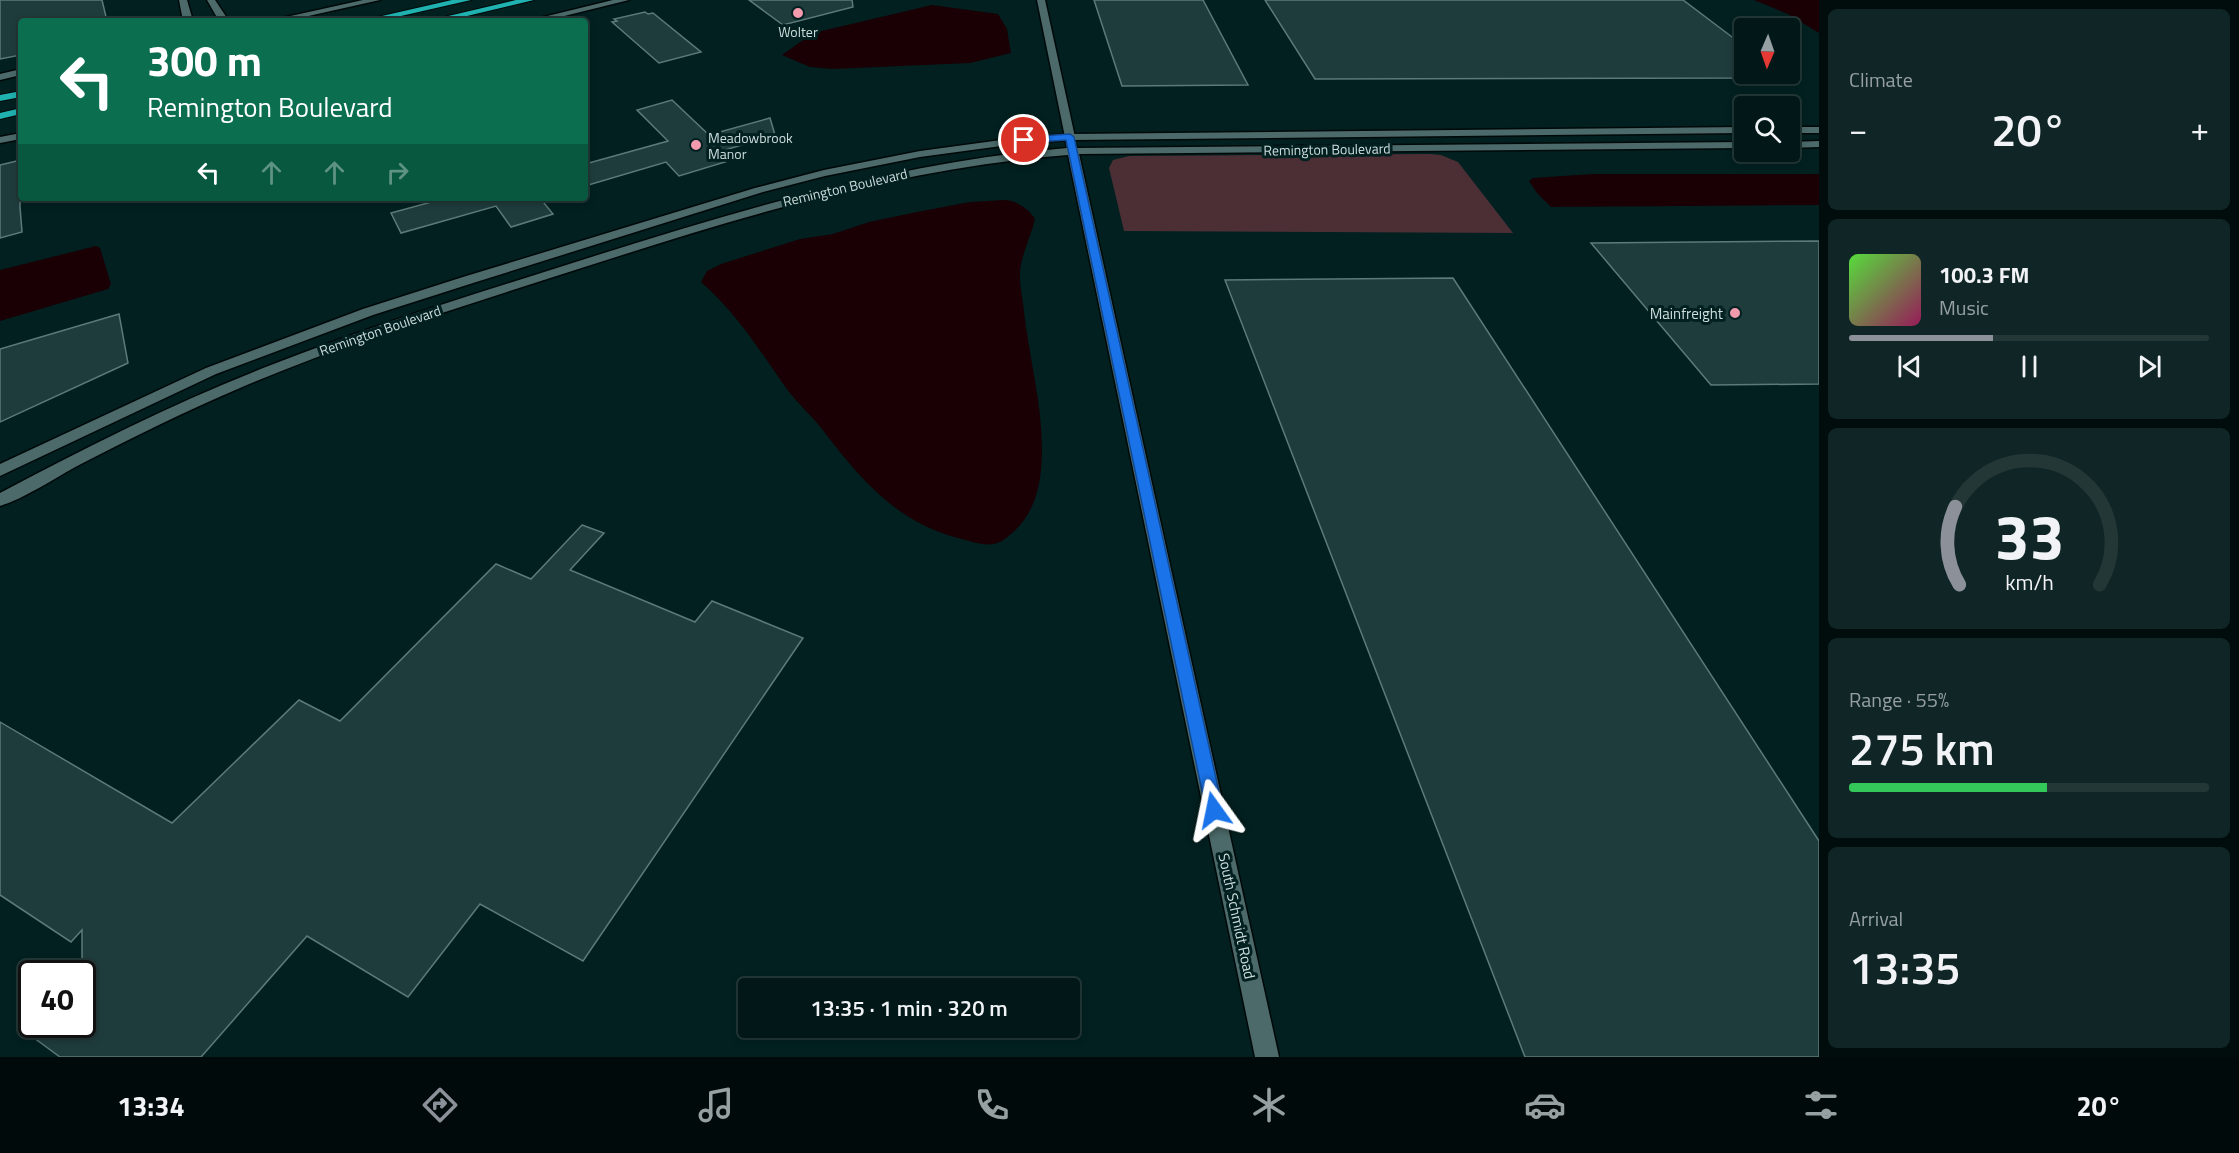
<!DOCTYPE html>
<meta charset="utf-8">
<style>
:root{--surface:#021818;--page:#102525;--text:#f1f3f6;--muted:#96a0a2;--line:#233737;--accent:#8c9099}
body{margin:0;font-family:"Titillium Web",sans-serif;background:var(--page);color:var(--text);height:100vh;display:flex;flex-direction:column;font-size:22px;white-space:nowrap}
*{box-sizing:border-box;margin:0}
p{font-size:20px;color:var(--muted)}
.icon{flex:none;width:33px;height:33px;fill:none;stroke:currentColor;stroke-width:2;stroke-linecap:round;stroke-linejoin:round}
.map{position:relative;flex:1;overflow:hidden}
.side{display:flex;flex-direction:column;gap:9px;padding:9px;background:#010d0d;width:420px}
.side>*{flex:none}
.hud{position:absolute;left:18px;top:18px;width:570px;height:183px;border-radius:6px;box-shadow:0 3px 9px #0003,0 0 0 2px var(--line);background:#0b6e4f;color:#fff;overflow:hidden}
.needle{width:39px;rotate:182deg}
.tools{position:absolute;left:1734px;top:18px;display:grid;gap:12px}
.tools a{display:grid;place-items:center;width:66px;height:66px;border-radius:6px;background:var(--surface);box-shadow:0 3px 9px #0003,0 0 0 2px var(--line);font-size:30px}
.speed{position:absolute;left:18px;top:960px;display:flex;gap:12px;font-size:30px;font-weight:700;text-align:center}
.speed>*{display:grid;place-content:center;width:78px;height:78px;border-radius:50%;background:var(--surface);box-shadow:0 3px 9px #0003,0 0 0 2px var(--line);line-height:1}
.speed .limit{border:3px solid #111;border-radius:9px;background:#fff;color:#111}
.pin{position:absolute;display:grid;place-items:center;width:51px;height:51px;color:#fff;margin:-26px;border:3px solid #fff;border-radius:50%;box-shadow:0 2px 6px #0007}
.me{position:absolute;width:66px;margin:-33px;rotate:348deg;stroke-linejoin:round;filter:drop-shadow(0 0 4px #0008)}
.turn{display:flex;align-items:center;gap:21px;height:126px;padding:0 30px;font-size:27px}
.turn .icon{width:78px;height:78px;stroke-width:2.5}
.turn b{display:block;font-size:42px;line-height:51px}
.lanes{display:flex;align-items:center;height:57px;padding:0 30px;background:#0003;justify-content:center;gap:30px;direction:ltr}
.lanes .off{opacity:.35}
.big{font-size:45px;font-weight:600;line-height:1.1}
.side .widget{flex:1;display:flex;flex-direction:column;justify-content:center;gap:9px;min-width:0;padding:0 21px;border-radius:9px;background:var(--page)}
.side .dial{align-items:center;gap:0}
.dial svg{height:156px;overflow:visible;fill:none;stroke:var(--line);stroke-width:7;stroke-linecap:round;text-anchor:middle}
.dial text{fill:var(--text);stroke:none}
.song{display:flex;align-items:center;gap:18px}
.cover{width:72px;height:72px;border-radius:9px;background:linear-gradient(135deg,hsl(110 70% 55%),hsl(330 70% 35%))}
.played{height:6px;border-radius:3px;background:linear-gradient(90deg,var(--accent) 40%,var(--line) 40%)}
.keys{display:flex;justify-content:space-around;direction:ltr}
.heat{display:flex;justify-content:space-between;align-items:center;font-size:33px;direction:ltr}
.charge{height:9px;border-radius:4px;background:linear-gradient(90deg,#34c759 55%,var(--line) 0)}
.trip{position:absolute;left:738px;top:978px;width:342px;height:60px;border-radius:6px;background:var(--surface);box-shadow:0 3px 9px #0003,0 0 0 2px var(--line);font-weight:600;line-height:60px;text-align:center}
.tabs{display:flex;height:96px;justify-content:space-around;align-items:center;background:#010a0a;color:var(--muted)}
.tabs .icon{width:42px;height:42px}
.tabs .on{color:var(--accent)}
.tabs b{font-size:27px;color:var(--text)}
main{display:flex;flex:1;min-height:0}
.map>svg:first-child{display:block}
</style>
<main>
<div class="map">
<svg width="1819" height="1057" viewBox="0 0 1819 1057">
<rect width="100%" height="100%" fill="#022020"/>
<polygon fill="#4c2e35" points="1430,154 1441,155 1458,162 1513,233 1124,231 1109,168 1113,160 1129,156"/>
<g fill="#1a0005">
<polygon points="1754,0 1819,0 1819,33 1788,14"/>
<polygon points="932,5 998,14 1007,29 1011,53 970,63 833,69 810,67 782,55 813,33"/>
<polygon points="1592,174 1819,174 1819,205 1551,207 1537,193 1529,181 1533,178"/>
<path d="M1004 200C1016 200 1029 209 1035 219 1031 236 1022 253 1020 271 1019 284 1023 299 1024 312 1030 364 1046 417 1041 470 1038 499 1029 521 1005 539 992 549 976 543 962 539 898 524 860 479 822 429 811 415 797 403 786 388 760 351 736 312 701 282L707 271 721 264 800 239 833 234 869 222 917 212 970 202Z"/>
<polygon points="96,246 100,248 111,284 108,289 0,321 0,270"/>
</g>
<g fill="#1f3c3c" stroke="#5c7a79" stroke-width="1.5">
<polygon points="0,0 102,0 107,21 21,21 21,55 0,59"/>
<polygon points="749,0 852,0 853,7 783,25"/>
<polygon points="1094,0 1203,0 1248,85 1122,86"/>
<polygon points="1265,0 1683,0 1744,46 1744,78 1315,79"/>
<polygon points="645,12 648,14 653,13 701,52 659,63 612,22 617,21 614,19"/>
<polygon points="672,100 709,135 770,118 775,135 725,150 735,159 679,176 666,162 585,186 585,164 668,141 637,110"/>
<polygon points="21,160 20,207 22,232 0,238 0,165"/>
<polygon points="446,198 540,198 553,214 511,227 496,206 401,233 391,213"/>
<polygon points="1819,241 1819,384 1711,385 1591,243"/>
<polygon points="1453,278 1819,841 1819,1057 1525,1057 1225,280"/>
<polygon points="119,314 128,363 0,422 0,349"/>
<polygon points="582,525 604,533 570,570 695,622 712,601 803,638 583,961 480,904 408,997 307,936 201,1057 60,1057 30,1035 40,1024 82,1024 82,930 71,942 0,895 0,722 172,823 299,700 340,721 496,564 531,579"/>
</g>
<g fill="none" stroke-linecap="round" stroke-linejoin="round">
<defs>
<g id="minor">
<polygon points="179,0 187,0 193,21 183,21"/>
<polygon points="207,0 215,0 229,21 219,21"/>
<polygon points="613,0 629,0 544,21 527,21"/>
<polygon points="1037,0 1045,0 1075,137 1074,139 1070,140 1065,137"/>
<polygon points="21,133 21,139 0,143 0,137"/>
</g>
<g id="tertiary">
<polygon points="363,0 380,0 286,21 268,21"/>
<polygon points="21,69 21,75 0,80 0,74"/>
<path d="M1744 127V133L1073 140 1077 148 1744 142V148L1079 154 1279 1057H1255L1068 155C892 169 738 218 572 271 460 307 347 342 240 388 186 411 133 437 81 464 56 477 26 498 0 506V493C88 446 178 401 271 365 373 325 478 293 582 260 742 209 899 162 1067 148L1066 143 1069 140 1024 143 920 157 825 176 763 192 473 283 373 315 216 374 0 476V464L206 368 363 309 463 277 755 188 824 170 920 151 1024 137 1070 134Z"/>
<rect x="1790" y="127" width="29" height="6"/>
<polygon points="1819,141 1819,147 1790,148 1790,142"/>
</g>
<g id="motorway">
<polygon points="452,0 471,0 379,21 360,21"/>
<polygon points="516,0 534,0 446,21 427,21"/>
<polygon points="21,91 21,97 0,101 0,95"/>
<polygon points="21,108 21,114 0,119 0,113"/>
</g>
</defs>
<use href="#minor" stroke="#000909" stroke-width="3"/>
<use href="#tertiary" stroke="#000909" stroke-width="3"/>
<use href="#motorway" stroke="#000909" stroke-width="2"/>
<use href="#minor" fill="#4b6a69" fill-rule="evenodd"/>
<use href="#tertiary" fill="#4b6a69" fill-rule="evenodd"/>
<use href="#motorway" fill="#20b2b0" fill-rule="evenodd"/>
</g>
<polygon fill="#1a73e8" stroke="#114b97" stroke-width="1.5" points="1070,134 1074,137 1223,810 1220,815 1214,818 1208,815 1206,810 1066,140 1024,143 1020,140 1024,137"/>
<g fill="#f29aae" stroke="#022020" stroke-width="2">
<circle cx="798" cy="13" r="6"/>
<circle cx="696" cy="145" r="6"/>
<circle cx="1735" cy="313" r="6"/>
</g>
<g text-anchor="middle" dominant-baseline="central" stroke-width="6" stroke-linejoin="round" paint-order="stroke">
<g font-size="14" fill="#cddddc" stroke="#022020">
<text x="798" y="31">Wolter</text>
<text x="708" y="137" text-anchor="start">Meadowbrook<tspan x="708" dy="16">Manor</tspan></text>
</g>
<g font-size="14" fill="#cddddc" stroke="#022020">
<text transform="translate(1327 149) rotate(-1)">Remington Boulevard</text>
<text transform="translate(845 187) rotate(-13)">Remington Boulevard</text>
<text transform="translate(380 330) rotate(-19)">Remington Boulevard</text>
</g>
<g font-size="15" fill="#cddddc" stroke="#022020" text-anchor="end">
<text x="1723" y="313">Mainfreight</text>
</g>
<g font-size="15" fill="#cddddc" stroke="#022020">
<text transform="translate(1237 916) rotate(78)">South Schmidt Road</text>
</g>
</g>
</svg>
<div class="tools">
<a><svg class="needle" viewBox="-14 -14 28 28"><path d="M0-13l5 13h-10z" fill="#e53935"/><path d="M0 13l5-13h-10z" fill="#96a0a2"/></svg></a>
<a><svg class="icon" aria-label="search" viewBox="0 0 24 24"><circle cx="10" cy="10" r="6"/><path d="M15 15l6 6"/></svg></a>
</div>
<div class="speed"><div class="limit">40</div></div>
<div class="pin" style="left:1024px;top:140px;background:#d93025"><svg class="icon" aria-label="arrive" viewBox="0 0 24 24"><path d="M6 21V4h12l-3 4 3 4H6"/></svg></div>
<svg class="me" style="left:1214px;top:810px" viewBox="-20 -20 40 40"><path d="M0-17L14 15 0 8-14 15z" fill="#1a73e8" stroke="#fff" stroke-width="4"/></svg>
<div class="trip">13:35 · 1 min · 320 m</div>
<div class="hud">
<div class="turn"><svg class="icon" aria-label="left" viewBox="0 0 24 24"><path d="M17 20v-9H6M10 6l-5 5 5 5"/></svg><div><b>300 m</b>Remington Boulevard</div></div>
<div class="lanes"><svg class="icon" aria-label="left" viewBox="0 0 24 24"><path d="M17 20v-9H6M10 6l-5 5 5 5"/></svg><svg class="icon off" aria-label="ahead" viewBox="0 0 24 24"><path d="M12 20V5M6 11l6-6 6 6"/></svg><svg class="icon off" aria-label="ahead" viewBox="0 0 24 24"><path d="M12 20V5M6 11l6-6 6 6"/></svg><svg class="icon off" aria-label="right" viewBox="0 0 24 24"><path d="M7 20v-9h11M14 6l5 5-5 5"/></svg></div>
</div>
</div>
<section class="side">
<div class="widget"><p>Climate</p>
<div class="heat"><a>−</a><b class="big">20°</b><a>+</a></div>
</div>
<div class="widget">
<div class="song"><i class="cover"></i><div><b>100.3 FM</b><p>Music</p></div></div>
<div class="played"></div>
<div class="keys"><svg class="icon" aria-label="previous" viewBox="0 0 24 24"><path d="M18 5L8 12l10 7zM5 5v14"/></svg><svg class="icon" aria-label="pause" viewBox="0 0 24 24"><path d="M8 5v14M16 5v14"/></svg><svg class="icon" aria-label="next" viewBox="0 0 24 24"><path d="M6 5l10 7-10 7zM19 5v14"/></svg></div>
</div>
<div class="widget dial"><svg viewBox="0 0 100 80">
<path d="M14 69A42 42 0 1 1 86 69"/>
<path d="M14 69A42 42 0 0 1 12 29" stroke="#8c9099"/>
<text x="50" y="56" font-size="32" font-weight="700">33</text>
<text x="50" y="72" font-size="11">km/h</text>
</svg></div>
<div class="widget"><p>Range · 55%</p><b class="big">275 km</b><div class="charge"></div></div>
<div class="widget"><p>Arrival</p><b class="big">13:35</b></div>
</section>
</main>
<nav class="tabs">
<b>13:34</b>
<svg class="icon on" aria-label="directions" viewBox="0 0 24 24"><path d="M12 3l9 9-9 9-9-9zM9 14v-3h6M13 9l2 2-2 2"/></svg>
<svg class="icon" aria-label="music" viewBox="0 0 24 24"><path d="M9 18V5l10-2v13"/><circle cx="6" cy="18" r="3"/><circle cx="16" cy="16" r="3"/></svg>
<svg class="icon" aria-label="phone" viewBox="0 0 24 24"><path d="M5 4h4l2 5-3 2q2 4 5 5l2-3 5 2v4C11 20 4 13 5 4z"/></svg>
<svg class="icon" aria-label="climate" viewBox="0 0 24 24"><path d="M12 3v18M4 7l16 10M4 17L20 7"/></svg>
<svg class="icon" aria-label="car" viewBox="0 0 24 24"><path d="M5 17H2v-5l4-1 3-4h7l3 4 3 1v5h-3M9 17h6M6 11h13"/><circle cx="7" cy="17" r="2"/><circle cx="17" cy="17" r="2"/></svg>
<svg class="icon" aria-label="filters" viewBox="0 0 24 24"><path d="M4 7h16M4 17h16"/><circle cx="9" cy="7" r="2"/><circle cx="15" cy="17" r="2"/></svg>
<b>20°</b>
</nav>
